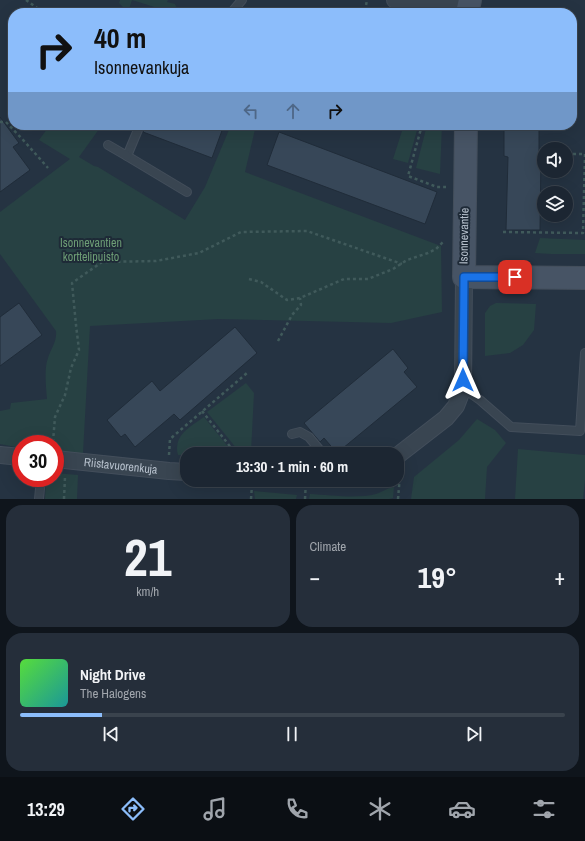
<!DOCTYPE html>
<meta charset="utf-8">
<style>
:root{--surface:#1c2632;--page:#252e3a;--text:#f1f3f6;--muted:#a0a5ac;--line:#3a434d;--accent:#8cbdfb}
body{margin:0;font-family:"Archivo Narrow",sans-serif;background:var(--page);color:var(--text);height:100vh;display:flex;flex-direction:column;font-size:15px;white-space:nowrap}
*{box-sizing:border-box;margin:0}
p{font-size:13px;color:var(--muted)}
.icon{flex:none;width:22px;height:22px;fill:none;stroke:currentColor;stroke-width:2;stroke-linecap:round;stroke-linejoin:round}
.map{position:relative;height:499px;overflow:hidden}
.details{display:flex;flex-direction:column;gap:6px;padding:6px;background:#0f151c;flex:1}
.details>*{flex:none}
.hud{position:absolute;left:8px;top:8px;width:569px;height:122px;border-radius:16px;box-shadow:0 4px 16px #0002,0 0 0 1px var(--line);background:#8cbdfb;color:#111;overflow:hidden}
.tools{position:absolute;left:537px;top:142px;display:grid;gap:8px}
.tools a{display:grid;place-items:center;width:36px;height:36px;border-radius:50%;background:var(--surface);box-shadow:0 4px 16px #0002,0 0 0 1px var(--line);font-size:20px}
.speed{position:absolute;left:12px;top:435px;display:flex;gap:8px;font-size:20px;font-weight:700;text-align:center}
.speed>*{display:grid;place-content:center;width:52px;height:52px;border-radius:50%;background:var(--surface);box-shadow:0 4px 16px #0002,0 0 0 1px var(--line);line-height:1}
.speed .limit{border:6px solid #d22;background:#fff;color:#111}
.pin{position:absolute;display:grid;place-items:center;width:34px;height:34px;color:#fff;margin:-17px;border-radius:8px;box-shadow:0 2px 6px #0006}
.me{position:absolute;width:44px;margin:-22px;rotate:0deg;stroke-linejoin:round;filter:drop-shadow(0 0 3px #0008)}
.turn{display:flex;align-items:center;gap:14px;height:84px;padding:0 20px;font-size:18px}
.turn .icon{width:52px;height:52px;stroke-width:2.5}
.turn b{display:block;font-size:28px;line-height:34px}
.lanes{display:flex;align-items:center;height:38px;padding:0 20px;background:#0003;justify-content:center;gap:20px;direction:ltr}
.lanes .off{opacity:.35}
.big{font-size:30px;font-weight:700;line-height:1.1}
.details .card{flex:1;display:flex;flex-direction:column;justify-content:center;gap:6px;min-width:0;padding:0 14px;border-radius:16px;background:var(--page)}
.details .dial{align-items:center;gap:0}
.dial b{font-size:52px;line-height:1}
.song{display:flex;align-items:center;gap:12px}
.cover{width:48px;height:48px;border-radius:6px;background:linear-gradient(135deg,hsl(110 70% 55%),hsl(180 70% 35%))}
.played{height:4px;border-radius:2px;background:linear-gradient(90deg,var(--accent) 15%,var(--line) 15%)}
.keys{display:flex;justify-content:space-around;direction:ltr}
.heat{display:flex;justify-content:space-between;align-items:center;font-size:22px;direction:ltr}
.details .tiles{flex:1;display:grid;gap:6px;grid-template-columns:1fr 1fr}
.card:last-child{grid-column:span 2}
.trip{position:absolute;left:180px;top:447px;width:224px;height:40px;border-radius:16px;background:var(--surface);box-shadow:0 4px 16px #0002,0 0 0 1px var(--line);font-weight:700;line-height:40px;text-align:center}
.menu{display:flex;height:64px;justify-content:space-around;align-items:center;background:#0b0f14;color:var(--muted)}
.menu .icon{width:28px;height:28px}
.menu .on{color:var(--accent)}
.menu b{font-size:18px;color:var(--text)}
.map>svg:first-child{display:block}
</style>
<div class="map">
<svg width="585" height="499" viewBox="0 0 585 499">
<rect width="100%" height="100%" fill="#253342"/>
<g fill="#274143">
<polygon points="120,0 168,0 167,2 175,4 179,13 164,13 164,10 132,0 128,12 119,3"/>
<path d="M50 125H102L79 157 94 166 98 167 185 220 205 187 231 125H256L245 172 441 246 442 312 391 323 219 319 90 326 83 453 55 452V444H21V448L0 444V411L10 409 11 403 47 399C46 388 44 368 48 358 51 348 57 342 56 331L0 254V212L70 159 39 140Z"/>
<polygon points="410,125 416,125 417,130 408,163 393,159 402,131"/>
<polygon points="427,125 442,125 440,174 416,168"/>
<polygon points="540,238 585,240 585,254 551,254 535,253"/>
<polygon points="496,303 536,304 534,330 523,345 510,353 485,356 485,313 490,306"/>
<polygon points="246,383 254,393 251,452 249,454 241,454 207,412"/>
<path d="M204 417 234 454 178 455C173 435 190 427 204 417Z"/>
<polygon points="477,419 495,430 506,443 487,467 485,499 411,499 414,477 459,440"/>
<polygon points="518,449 585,455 585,480 583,499 515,499"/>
<polygon points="55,473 78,475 77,499 45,499 46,478 55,478"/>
<path d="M394 487 393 498 389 499H309L310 494C330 495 357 499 376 494 382 492 387 488 394 487Z"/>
<polygon points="254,491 297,495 296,499 255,499"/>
</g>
<g fill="#374758" stroke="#202c39">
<polygon points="0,117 19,143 13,147 30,170 0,192"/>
<polygon points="145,125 224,125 212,158 143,132"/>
<polygon points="504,125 539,125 539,155 541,155 540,230 506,230 508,157 504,156"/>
<polygon points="279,132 437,192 425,224 267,165"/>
<polygon points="19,303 42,335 0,366 0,317"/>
<polygon points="235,327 257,353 180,420 174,414 135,447 125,434 121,437 107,420 152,381 160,391"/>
<polygon points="393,349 408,368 404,372 417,387 337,453 324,438 320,442 304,423"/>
</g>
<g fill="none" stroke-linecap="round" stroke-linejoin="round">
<defs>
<g id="lane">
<polyline points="231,13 242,0"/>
<polyline points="140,125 127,156 187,192"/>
<polyline points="108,145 127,156"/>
<polyline points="463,388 480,400 511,427 580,431 585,353"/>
<polyline points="292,434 300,432 309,437 323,454"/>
<polyline points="39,499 41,478"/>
</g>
<g id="street">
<polyline points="395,0 467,8"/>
<polyline points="0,455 21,457"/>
<polyline points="397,456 446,418 456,406 463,388 464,277"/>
<path id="s1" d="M55 459 169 471 187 472"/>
</g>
<g id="secondary">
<polyline points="467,13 470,0"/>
<polyline points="466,125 464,277 585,278"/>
</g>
</defs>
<use href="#lane" stroke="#434e5b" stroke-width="10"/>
<use href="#street" stroke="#434e5b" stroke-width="18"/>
<use href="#secondary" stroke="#434e5b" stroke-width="24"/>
<g stroke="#405a5b" stroke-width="2.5" stroke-dasharray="3 3" stroke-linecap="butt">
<polyline points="26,0 44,13"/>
<polyline points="365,11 367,0"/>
<polyline points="0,122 6,122 25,142 48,168"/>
<polyline points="422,125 408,176 437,187 446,187"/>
<polyline points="539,153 544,153"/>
<polyline points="503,232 583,233 585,154 566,154"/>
<polyline points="249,279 261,282 287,300 300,298 344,279 368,279 393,269 407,260 428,253 436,249 444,241"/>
<polyline points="278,341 292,315 301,305 300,298"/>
<polyline points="202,411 236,454"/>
<polyline points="53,442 55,417 65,395 71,368 79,350 76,325 72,283 102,262 156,261 199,253 241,232 307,231 402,264"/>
<polyline points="169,455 170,439 247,373"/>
<polyline points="64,499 65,477"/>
<polyline points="251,499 252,485"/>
<polyline points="305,499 306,480"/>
<polyline points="398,499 400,475"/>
</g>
<use href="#lane" stroke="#394551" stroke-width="8"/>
<use href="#street" stroke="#394551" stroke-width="16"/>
<use href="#secondary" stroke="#475465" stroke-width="22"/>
</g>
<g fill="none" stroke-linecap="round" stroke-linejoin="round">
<defs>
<polyline id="route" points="463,380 464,277 515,277"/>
</defs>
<use href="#route" stroke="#114b97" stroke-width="10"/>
<use href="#route" stroke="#1a73e8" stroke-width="7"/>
</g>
<g text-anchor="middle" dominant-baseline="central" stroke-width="4" stroke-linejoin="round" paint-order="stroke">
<g font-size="12" fill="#b6c0cc" stroke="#1e2a37">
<text transform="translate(464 236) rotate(-89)">Isonnevantie</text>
<text stroke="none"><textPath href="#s1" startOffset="66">Riistavuorenkuja</textPath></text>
</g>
<g font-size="12" fill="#6d9d75" stroke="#1e2a37">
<text x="91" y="243">Isonnevantien<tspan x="91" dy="14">korttelipuisto</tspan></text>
</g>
</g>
</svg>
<div class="tools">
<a><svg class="icon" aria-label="sound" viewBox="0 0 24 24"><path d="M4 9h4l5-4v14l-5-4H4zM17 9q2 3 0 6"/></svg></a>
<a><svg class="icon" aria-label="layers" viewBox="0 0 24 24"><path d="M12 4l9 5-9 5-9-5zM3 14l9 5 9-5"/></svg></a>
</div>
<div class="speed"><div class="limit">30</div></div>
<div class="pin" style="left:515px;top:277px;background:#d93025"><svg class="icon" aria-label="arrive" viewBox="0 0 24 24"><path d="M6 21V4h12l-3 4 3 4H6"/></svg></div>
<svg class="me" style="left:463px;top:380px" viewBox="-20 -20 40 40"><path d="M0-17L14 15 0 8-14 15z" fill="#1a73e8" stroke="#fff" stroke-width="4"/></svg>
<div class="trip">13:30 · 1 min · 60 m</div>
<div class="hud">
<div class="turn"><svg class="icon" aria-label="right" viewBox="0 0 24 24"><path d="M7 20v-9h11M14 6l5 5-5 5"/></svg><div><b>40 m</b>Isonnevankuja</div></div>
<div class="lanes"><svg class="icon off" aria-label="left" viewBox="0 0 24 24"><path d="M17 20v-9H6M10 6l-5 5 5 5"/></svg><svg class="icon off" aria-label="ahead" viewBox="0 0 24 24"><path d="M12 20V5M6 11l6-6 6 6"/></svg><svg class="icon" aria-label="right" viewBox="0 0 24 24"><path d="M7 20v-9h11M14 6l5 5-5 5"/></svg></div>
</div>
</div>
<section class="details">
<div class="tiles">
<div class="card dial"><b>21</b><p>km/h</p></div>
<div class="card"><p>Climate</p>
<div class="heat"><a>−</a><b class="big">19°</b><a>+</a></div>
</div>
<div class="card">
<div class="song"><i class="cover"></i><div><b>Night Drive</b><p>The Halogens</p></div></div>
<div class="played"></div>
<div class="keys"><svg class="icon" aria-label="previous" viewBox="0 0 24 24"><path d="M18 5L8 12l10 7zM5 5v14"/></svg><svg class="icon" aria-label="pause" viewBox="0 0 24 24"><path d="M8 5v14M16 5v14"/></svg><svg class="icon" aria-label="next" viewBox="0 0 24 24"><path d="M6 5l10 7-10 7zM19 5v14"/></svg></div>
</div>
</div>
</section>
<nav class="menu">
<b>13:29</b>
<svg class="icon on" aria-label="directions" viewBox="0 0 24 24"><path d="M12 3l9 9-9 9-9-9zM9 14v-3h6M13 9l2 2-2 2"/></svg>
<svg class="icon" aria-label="music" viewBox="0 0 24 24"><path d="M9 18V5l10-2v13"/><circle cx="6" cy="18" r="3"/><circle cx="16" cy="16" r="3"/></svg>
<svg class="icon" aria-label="phone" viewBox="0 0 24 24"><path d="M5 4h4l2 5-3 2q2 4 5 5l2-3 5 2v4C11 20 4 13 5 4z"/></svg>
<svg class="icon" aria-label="climate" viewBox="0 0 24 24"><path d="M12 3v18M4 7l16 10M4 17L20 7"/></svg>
<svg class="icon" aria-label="car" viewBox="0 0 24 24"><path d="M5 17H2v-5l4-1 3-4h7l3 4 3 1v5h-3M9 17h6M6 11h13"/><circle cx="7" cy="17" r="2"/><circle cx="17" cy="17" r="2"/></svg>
<svg class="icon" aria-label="filters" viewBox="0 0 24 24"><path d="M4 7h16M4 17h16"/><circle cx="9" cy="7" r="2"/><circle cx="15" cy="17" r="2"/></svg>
</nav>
